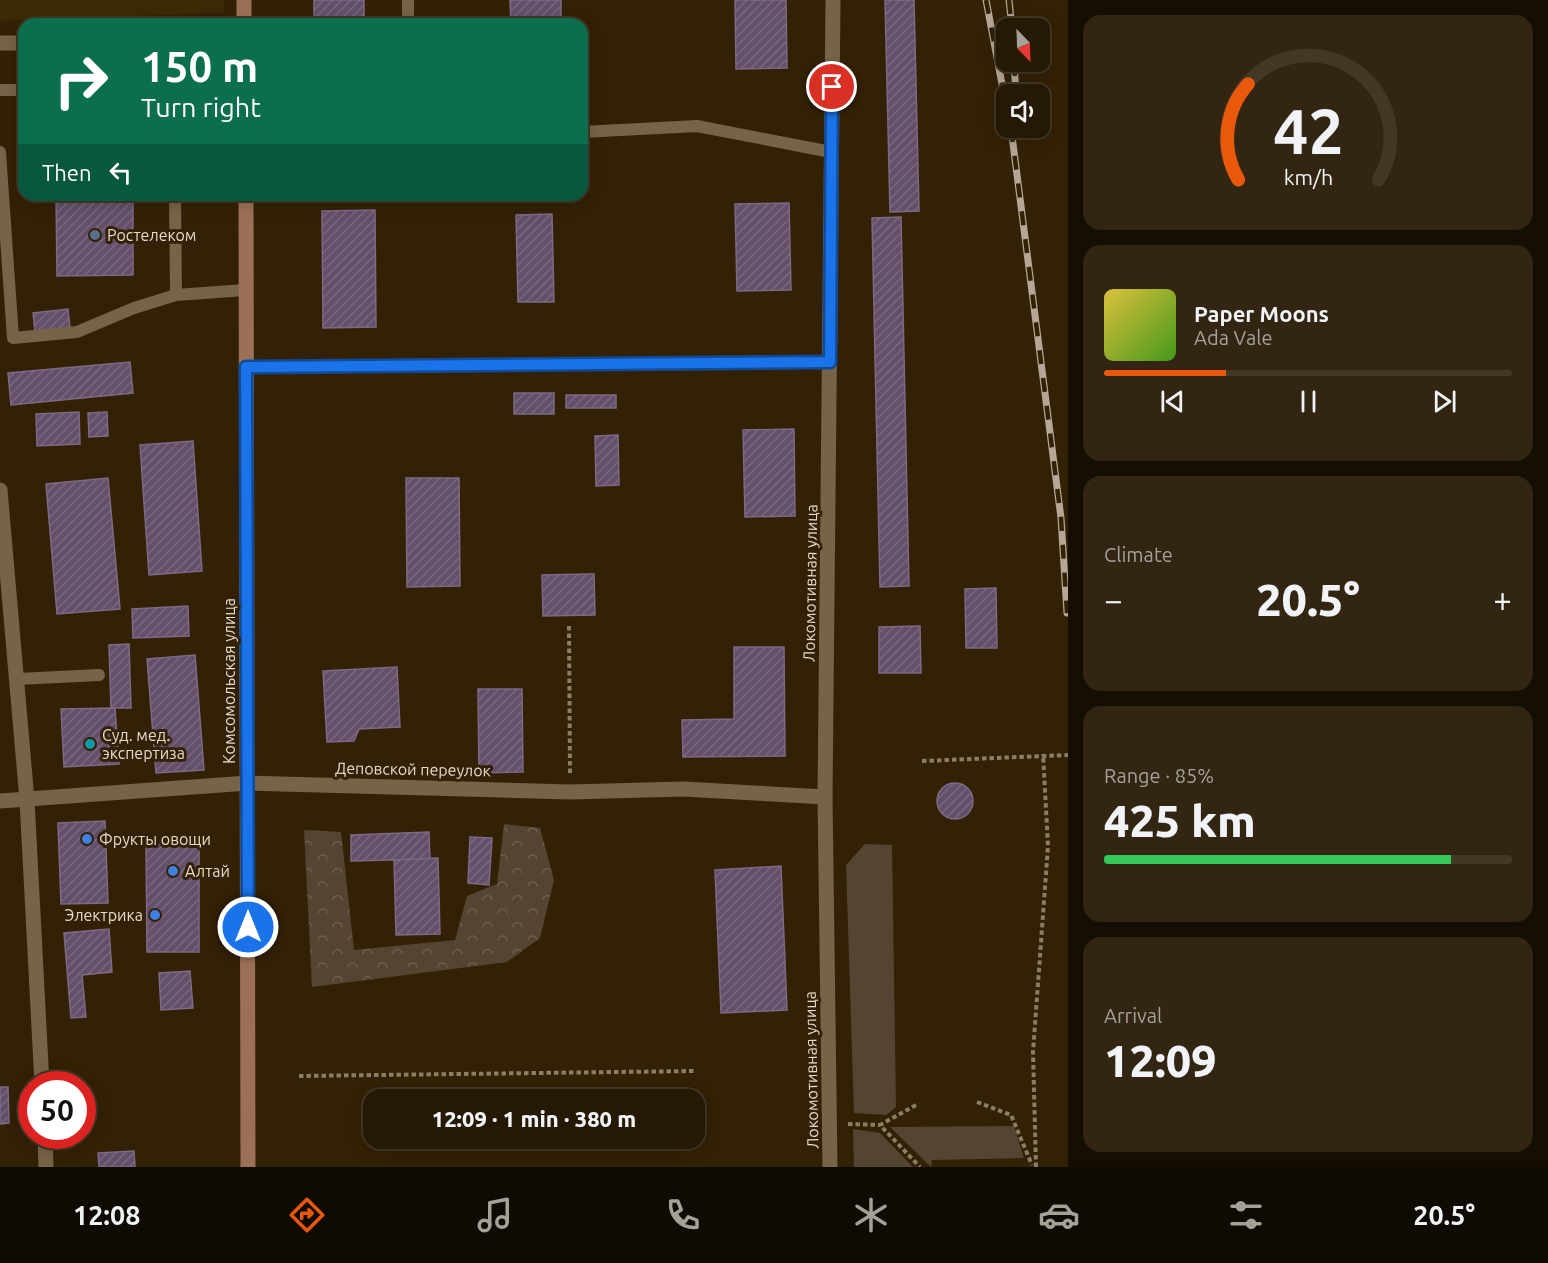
<!DOCTYPE html>
<meta charset="utf-8">
<style>
:root{--surface:#261904;--page:#322613;--text:#f1f3f6;--muted:#a4a09a;--line:#423826;--accent:#ea580c}
body{margin:0;font-family:Ubuntu,sans-serif;background:var(--page);color:var(--text);height:100vh;display:flex;flex-direction:column;font-size:22px;white-space:nowrap}
*{box-sizing:border-box;margin:0}
p{font-size:20px;color:var(--muted)}
.icon{flex:none;width:33px;height:33px;fill:none;stroke:currentColor;stroke-width:2;stroke-linecap:round;stroke-linejoin:round}
.map{position:relative;flex:1;overflow:hidden}
.side{display:flex;flex-direction:column;gap:15px;padding:15px;background:#150e02;width:480px}
.side>*{flex:none}
.banner{position:absolute;left:18px;top:18px;width:570px;height:183px;border-radius:18px;box-shadow:0 3px 15px #0003,0 0 0 2px var(--line);background:#0b6e4f;color:#fff;overflow:hidden}
.needle{width:39px;rotate:157deg}
.tools{position:absolute;left:996px;top:18px;display:grid;gap:12px}
.tools a{display:grid;place-items:center;width:54px;height:54px;border-radius:12px;background:var(--surface);box-shadow:0 3px 15px #0003,0 0 0 2px var(--line);font-size:30px}
.speed{position:absolute;left:18px;top:1071px;display:flex;gap:12px;font-size:30px;font-weight:700;text-align:center}
.speed>*{display:grid;place-content:center;width:78px;height:78px;border-radius:50%;background:var(--surface);box-shadow:0 3px 15px #0003,0 0 0 2px var(--line);line-height:1}
.speed .limit{border:9px solid #d22;background:#fff;color:#111}
.pin{position:absolute;display:grid;place-items:center;width:51px;height:51px;color:#fff;margin:-26px;border:3px solid #fff;border-radius:50%;box-shadow:0 2px 6px #0007}
.me{position:absolute;width:66px;margin:-33px;rotate:0deg;stroke-linejoin:round;filter:drop-shadow(0 0 4px #0008)}
.turn{display:flex;align-items:center;gap:21px;height:126px;padding:0 24px;font-size:27px}
.turn .icon{width:78px;height:78px;stroke-width:2.5}
.turn b{display:block;font-size:42px;line-height:51px}
.then{display:flex;align-items:center;height:57px;padding:0 24px;background:#0003;gap:12px;font-size:22px}
.big{font-size:45px;font-weight:800;line-height:1.1}
.side .tile{flex:1;display:flex;flex-direction:column;justify-content:center;gap:9px;min-width:0;padding:0 21px;border-radius:18px;background:var(--page)}
.side .dial{align-items:center;gap:0}
.dial svg{height:156px;overflow:visible;fill:none;stroke:var(--line);stroke-width:7;stroke-linecap:round;text-anchor:middle}
.dial text{fill:var(--text);stroke:none}
.song{display:flex;align-items:center;gap:18px}
.cover{width:72px;height:72px;border-radius:9px;background:linear-gradient(135deg,hsl(50 70% 55%),hsl(100 70% 35%))}
.played{height:6px;border-radius:3px;background:linear-gradient(90deg,var(--accent) 30%,var(--line) 30%)}
.keys{display:flex;justify-content:space-around;direction:ltr}
.heat{display:flex;justify-content:space-between;align-items:center;font-size:33px;direction:ltr}
.charge{height:9px;border-radius:4px;background:linear-gradient(90deg,#34c759 85%,var(--line) 0)}
.trip{position:absolute;left:363px;top:1089px;width:342px;height:60px;border-radius:18px;background:var(--surface);box-shadow:0 3px 15px #0003,0 0 0 2px var(--line);font-weight:800;line-height:60px;text-align:center}
.tabs{display:flex;height:96px;justify-content:space-around;align-items:center;background:#0f0a02;color:var(--muted)}
.tabs .icon{width:42px;height:42px}
.tabs .selected{color:var(--accent)}
.tabs b{font-size:27px;color:var(--text)}
main{display:flex;flex:1;min-height:0}
.map>svg:first-child{display:block}
</style>
<main>
<div class="map">
<svg width="1068" height="1167" viewBox="0 0 1068 1167">
<defs>
<pattern id="forest-crowns" width="20" height="18" patternUnits="userSpaceOnUse" patternTransform="scale(1.5)"><rect width="20" height="18" fill="#534532"/><path d="M2 6a3 3 0 1 1 6 0M12 15a3 3 0 1 1 6 0" fill="none" stroke="#6c5f4e"/></pattern>
<pattern id="building-hatch" width="6" height="6" patternUnits="userSpaceOnUse" patternTransform="scale(1.5)"><rect width="6" height="6" fill="#634f69"/><path d="M-1 1l2-2M0 6l6-6M5 7l2-2" fill="none" stroke="#79687d"/></pattern>
</defs>
<rect width="100%" height="100%" fill="#332106"/>
<polygon fill="#3e2905" points="0,0 224,0 224,13 0,21"/>
<g fill="#534532">
<polygon points="865,844 892,845 896,1107 886,1115 854,1113 846,865"/>
<polygon points="1014,1126 1024,1158 932,1160 931,1167 890,1127"/>
<polygon points="853,1129 880,1133 913,1167 854,1167"/>
</g>
<polygon fill="url(#forest-crowns)" points="504,824 540,828 554,880 540,938 507,962 312,987 304,830 341,832 354,950 455,940 467,896 497,884"/>
<g fill="url(#building-hatch)" stroke="#7e6984" stroke-width="1.5">
<rect x="314" y="0" width="50" height="24"/>
<polygon points="510,0 561,0 561,24 511,24"/>
<polygon points="735,0 786,0 787,68 736,69"/>
<polygon points="885,0 914,0 919,211 890,212"/>
<polygon points="56,195 133,195 133,275 57,276"/>
<polygon points="789,203 791,290 737,291 735,204"/>
<polygon points="375,210 376,327 323,328 322,211"/>
<polygon points="552,214 554,302 518,302 516,215"/>
<polygon points="901,217 909,586 880,587 872,218"/>
<polygon points="68,309 70,328 35,332 33,313"/>
<polygon points="130,362 133,393 11,405 8,373"/>
<rect x="514" y="393" width="40" height="21"/>
<rect x="566" y="395" width="50" height="13"/>
<polygon points="79,412 80,444 37,446 36,414"/>
<polygon points="107,412 108,436 89,437 88,413"/>
<polygon points="794,429 795,516 745,517 743,430"/>
<polygon points="618,435 619,485 596,486 595,436"/>
<polygon points="193,441 202,571 149,575 140,445"/>
<polygon points="108,478 120,609 57,614 46,484"/>
<polygon points="406,478 459,478 460,586 407,587"/>
<polygon points="589,574 594,574 595,615 543,616 542,575"/>
<polygon points="996,588 997,648 966,648 965,589"/>
<polygon points="188,606 189,636 133,638 132,609"/>
<polygon points="920,626 921,673 879,673 879,627"/>
<polygon points="129,644 131,708 111,708 109,645"/>
<polygon points="734,647 784,647 785,756 683,757 682,720 734,719"/>
<polygon points="195,655 204,770 156,773 147,659"/>
<polygon points="397,667 400,727 359,729 354,741 327,742 323,671"/>
<polygon points="478,689 522,689 523,772 479,773"/>
<polygon points="115,708 119,764 64,767 61,709"/>
<circle cx="955" cy="801" r="18"/>
<polygon points="105,821 108,903 61,904 58,823"/>
<polygon points="429,832 430,859 351,861 351,835"/>
<polygon points="470,837 492,838 489,885 468,883"/>
<polygon points="146,844 199,844 199,952 147,952"/>
<polygon points="438,858 440,934 396,935 394,860"/>
<polygon points="781,866 787,1010 721,1013 715,870"/>
<polygon points="109,929 112,972 82,975 86,1017 71,1018 64,933"/>
<polygon points="190,971 193,1008 161,1010 159,973"/>
<polygon points="0,1087 8,1087 9,1123 0,1124"/>
<polygon points="134,1151 135,1167 99,1167 98,1153"/>
</g>
<g fill="none" stroke-linecap="round" stroke-linejoin="round">
<g stroke="#8b7d68" stroke-width="4" stroke-dasharray="4.5 3" stroke-linecap="butt">
<polyline points="569,626 570,773"/>
<polyline points="922,761 1068,755"/>
<polyline points="299,1076 694,1071"/>
<polyline points="977,1102 1011,1115 1032,1165"/>
<polyline points="916,1105 880,1125 920,1167"/>
<polyline points="848,1124 880,1125"/>
<polyline points="1036,1167 1033,1052 1048,846 1043,754"/>
</g>
<g stroke="#776347" stroke-width="12">
<polyline points="408,0 408,24"/>
<polyline points="0,90 24,90"/>
<polyline points="582,132 697,126 831,152"/>
<polyline points="0,152 13,338 77,332 134,308 176,295"/>
<polyline points="175,195 176,295 245,290"/>
<polyline points="246,367 830,362"/>
<polyline points="18,679 99,675"/>
</g>
<g stroke="#776347" stroke-width="15">
<polyline points="0,43 24,43"/>
<polyline points="0,490 27,800 42,1084"/>
<polyline points="0,801 248,783 570,792 683,789 825,797"/>
<polyline points="45,1136 46,1167"/>
<polyline points="830,1167 825,797 833,0"/>
</g>
<g stroke="#9c7056" stroke-width="15">
<polyline points="244,0 244,24"/>
<polyline points="246,195 248,1167"/>
</g>
<defs>
<g id="rail">
<polyline points="986,0 1006,105"/>
<polyline points="1009,0 1012,28"/>
<polyline points="1014,62 1016,94"/>
<polyline points="1011,128 1061,518 1067,613"/>
</g>
</defs>
<use href="#rail" stroke="#b4a795" stroke-width="7"/>
<use href="#rail" stroke="#332106" stroke-width="4.5" stroke-dasharray="14" stroke-linecap="butt"/>
</g>
<g fill="none" stroke-linecap="round" stroke-linejoin="round">
<defs>
<polyline id="route" points="248,927 246,367 830,362 832,87"/>
</defs>
<use href="#route" stroke="#114b97" stroke-width="15"/>
<use href="#route" stroke="#1a73e8" stroke-width="10"/>
</g>
<circle fill="#5c6f8a" stroke="#332106" stroke-width="2" cx="95" cy="235" r="6"/>
<circle fill="#0f9aa8" stroke="#332106" stroke-width="2" cx="90" cy="744" r="6"/>
<g fill="#3f7fe0" stroke="#332106" stroke-width="2">
<circle cx="87" cy="839" r="6"/>
<circle cx="173" cy="871" r="6"/>
<circle cx="155" cy="915" r="6"/>
</g>
<g text-anchor="middle" dominant-baseline="central" stroke-width="6" stroke-linejoin="round" paint-order="stroke">
<g font-size="16" fill="#e4d9ca" stroke="#332106" text-anchor="start">
<text x="107" y="235">Ростелеком</text>
<text x="102" y="735">Суд. мед.<tspan x="102" dy="18">экспертиза</tspan></text>
<text x="99" y="839">Фрукты овощи</text>
<text x="185" y="871">Алтай</text>
<text x="143" y="915" text-anchor="end">Электрика</text>
</g>
<g font-size="16" fill="#e4d9ca" stroke="#332106">
<text transform="translate(810 583) rotate(-89)">Локомотивная улица</text>
<text transform="translate(229 681) rotate(-90)">Комсомольская улица</text>
<text transform="translate(413 769) rotate(1)">Деповской переулок</text>
<text transform="translate(811 1070) rotate(-91)">Локомотивная улица</text>
</g>
</g>
</svg>
<div class="tools">
<a><svg class="needle" viewBox="-14 -14 28 28"><path d="M0-13l5 13h-10z" fill="#e53935"/><path d="M0 13l5-13h-10z" fill="#a4a09a"/></svg></a>
<a><svg class="icon" aria-label="sound" viewBox="0 0 24 24"><path d="M4 9h4l5-4v14l-5-4H4zM17 9q2 3 0 6"/></svg></a>
</div>
<div class="speed"><div class="limit">50</div></div>
<div class="pin" style="left:832px;top:87px;background:#d93025"><svg class="icon" aria-label="arrive" viewBox="0 0 24 24"><path d="M6 21V4h12l-3 4 3 4H6"/></svg></div>
<svg class="me" style="left:248px;top:927px" viewBox="-20 -20 40 40"><circle r="17" fill="#1a73e8" stroke="#fff" stroke-width="3"/><path d="M0-11L8 9 0 5-8 9z" fill="#fff"/></svg>
<div class="trip">12:09 · 1 min · 380 m</div>
<div class="banner">
<div class="turn"><svg class="icon" aria-label="right" viewBox="0 0 24 24"><path d="M7 20v-9h11M14 6l5 5-5 5"/></svg><div><b>150 m</b>Turn right</div></div>
<div class="then">Then<svg class="icon" aria-label="left" viewBox="0 0 24 24"><path d="M17 20v-9H6M10 6l-5 5 5 5"/></svg></div>
</div>
</div>
<section class="side">
<div class="tile dial"><svg viewBox="0 0 100 80">
<path d="M14 69A42 42 0 1 1 86 69"/>
<path d="M14 69A42 42 0 0 1 19 20" stroke="#ea580c"/>
<text x="50" y="56" font-size="32" font-weight="700">42</text>
<text x="50" y="72" font-size="11">km/h</text>
</svg></div>
<div class="tile">
<div class="song"><i class="cover"></i><div><b>Paper Moons</b><p>Ada Vale</p></div></div>
<div class="played"></div>
<div class="keys"><svg class="icon" aria-label="previous" viewBox="0 0 24 24"><path d="M18 5L8 12l10 7zM5 5v14"/></svg><svg class="icon" aria-label="pause" viewBox="0 0 24 24"><path d="M8 5v14M16 5v14"/></svg><svg class="icon" aria-label="next" viewBox="0 0 24 24"><path d="M6 5l10 7-10 7zM19 5v14"/></svg></div>
</div>
<div class="tile"><p>Climate</p>
<div class="heat"><a>−</a><b class="big">20.5°</b><a>+</a></div>
</div>
<div class="tile"><p>Range · 85%</p><b class="big">425 km</b><div class="charge"></div></div>
<div class="tile"><p>Arrival</p><b class="big">12:09</b></div>
</section>
</main>
<nav class="tabs">
<b>12:08</b>
<svg class="icon selected" aria-label="directions" viewBox="0 0 24 24"><path d="M12 3l9 9-9 9-9-9zM9 14v-3h6M13 9l2 2-2 2"/></svg>
<svg class="icon" aria-label="music" viewBox="0 0 24 24"><path d="M9 18V5l10-2v13"/><circle cx="6" cy="18" r="3"/><circle cx="16" cy="16" r="3"/></svg>
<svg class="icon" aria-label="phone" viewBox="0 0 24 24"><path d="M5 4h4l2 5-3 2q2 4 5 5l2-3 5 2v4C11 20 4 13 5 4z"/></svg>
<svg class="icon" aria-label="climate" viewBox="0 0 24 24"><path d="M12 3v18M4 7l16 10M4 17L20 7"/></svg>
<svg class="icon" aria-label="car" viewBox="0 0 24 24"><path d="M5 17H2v-5l4-1 3-4h7l3 4 3 1v5h-3M9 17h6M6 11h13"/><circle cx="7" cy="17" r="2"/><circle cx="17" cy="17" r="2"/></svg>
<svg class="icon" aria-label="filters" viewBox="0 0 24 24"><path d="M4 7h16M4 17h16"/><circle cx="9" cy="7" r="2"/><circle cx="15" cy="17" r="2"/></svg>
<b>20.5°</b>
</nav>
